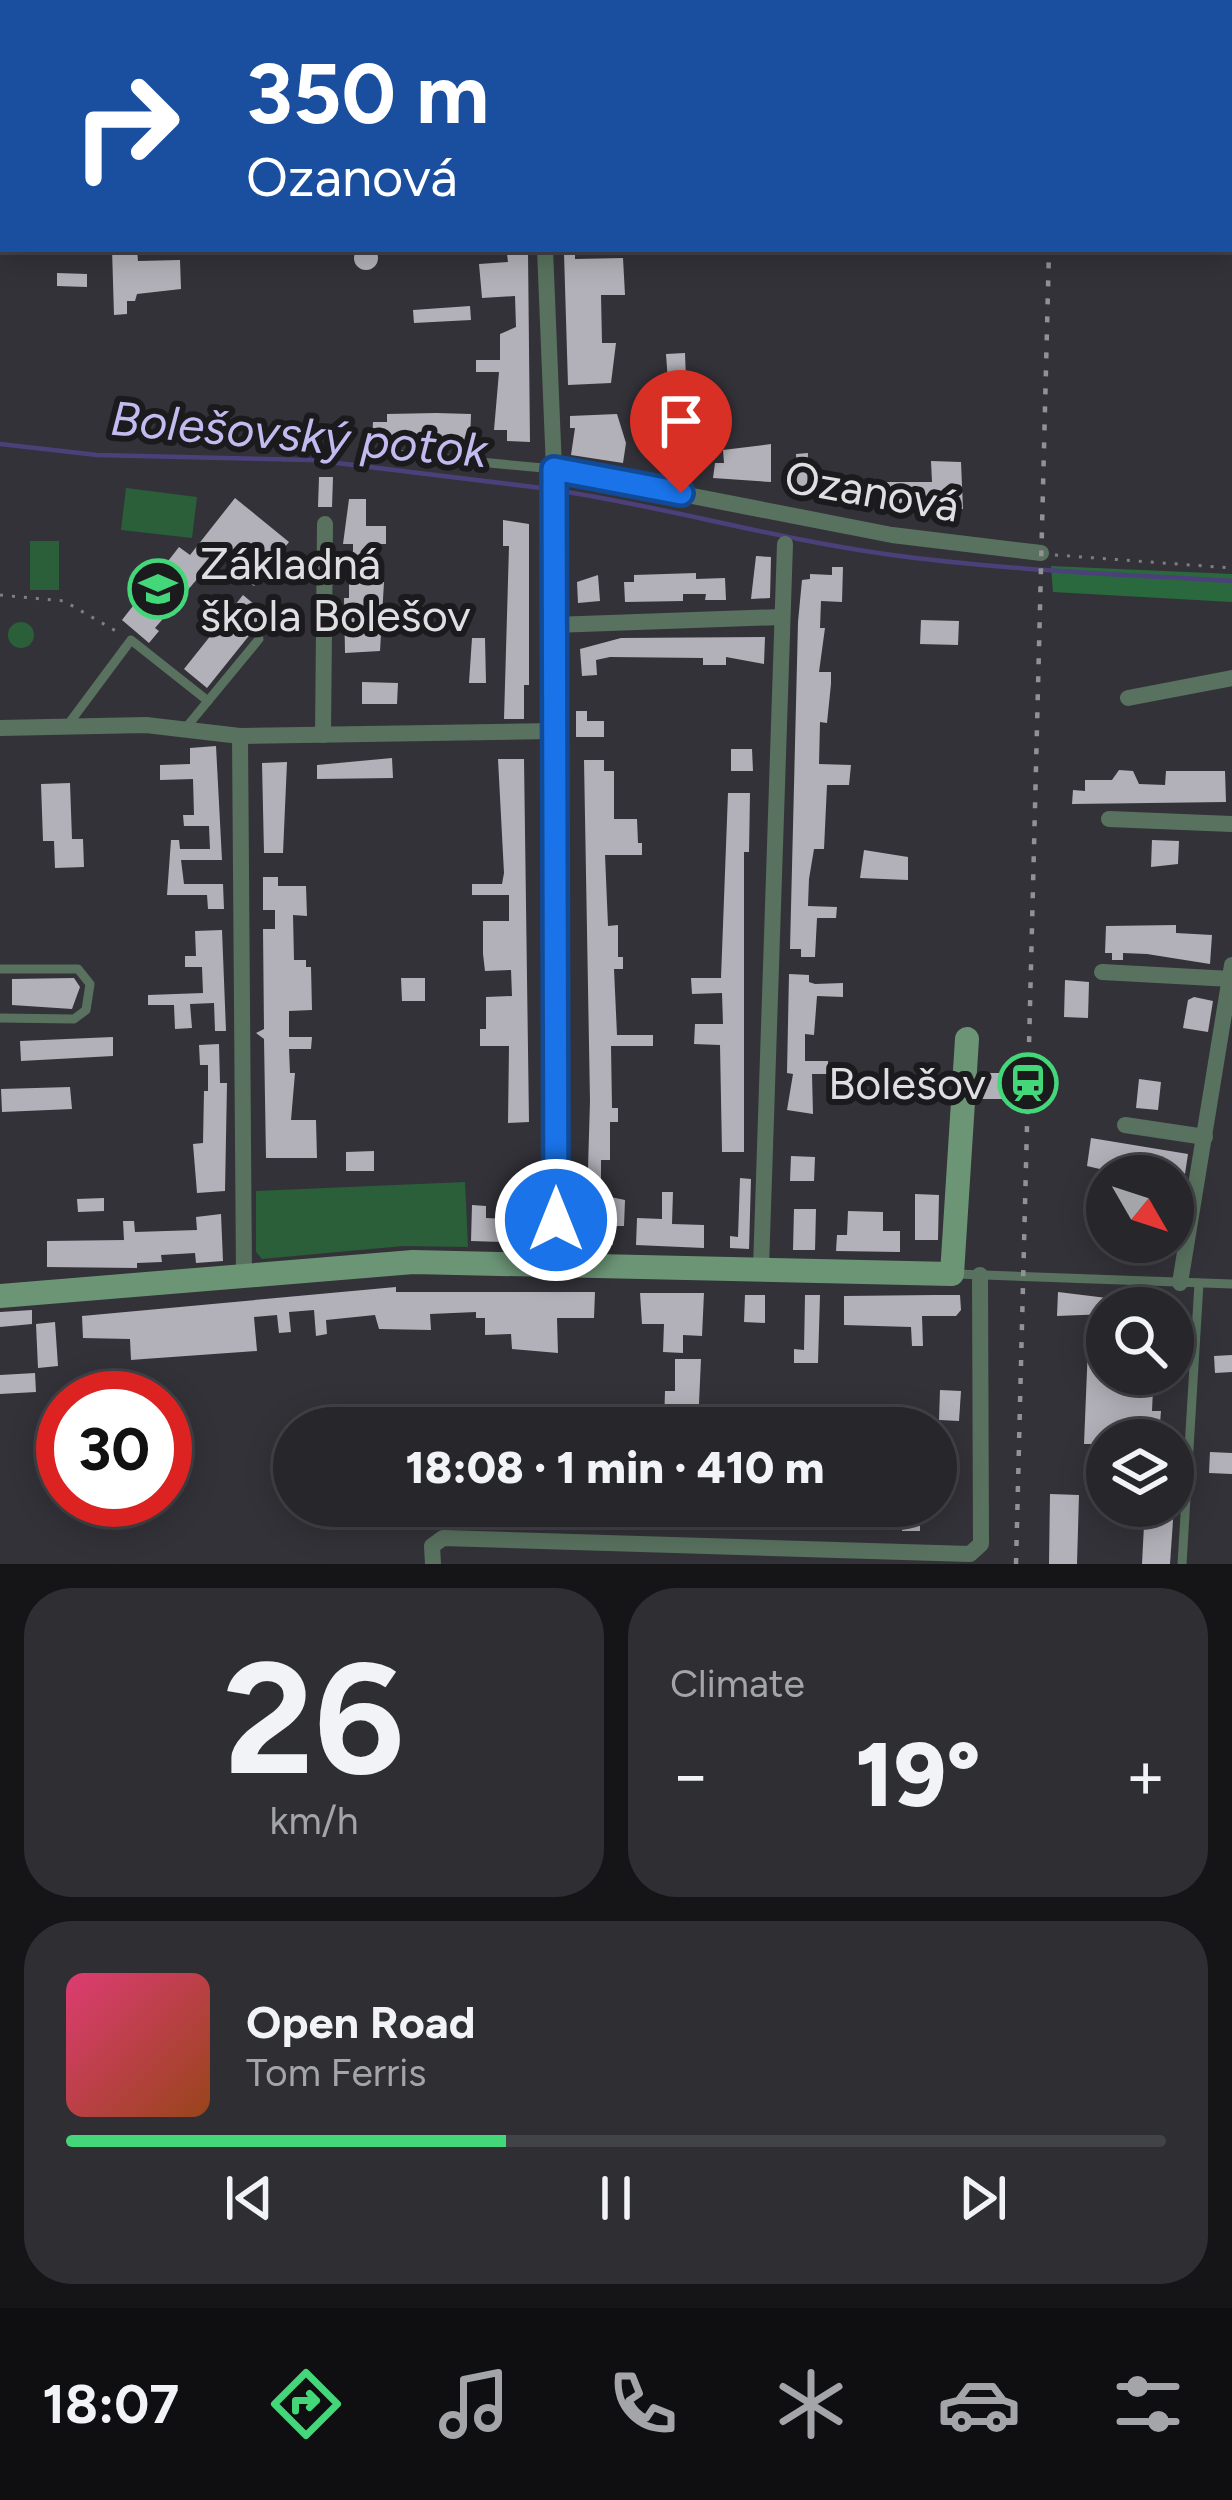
<!DOCTYPE html>
<meta charset="utf-8">
<style>
:root{--surface:#26262b;--page:#2e2e33;--text:#f1f3f6;--muted:#a4a5a9;--line:#424347;--accent:#44d77a}
body{margin:0;font-family:Figtree,sans-serif;background:var(--page);color:var(--text);height:100vh;display:flex;flex-direction:column;font-size:45px;white-space:nowrap}
*{box-sizing:border-box;margin:0}
p{font-size:39px;color:var(--muted)}
.icon{flex:none;width:66px;height:66px;fill:none;stroke:currentColor;stroke-width:2;stroke-linecap:round;stroke-linejoin:round}
.map{position:relative;height:1564px;overflow:hidden}
.side{display:flex;flex-direction:column;gap:24px;padding:24px;background:#151518;flex:1}
.side>*{flex:none}
.top-card{position:absolute;left:0px;top:0px;width:1233px;height:252px;box-shadow:0 6px 30px #0003,0 0 0 3px var(--line);background:#1a4fa0;color:#fff;overflow:hidden}
.needle{width:78px;rotate:129deg}
.controls{position:absolute;left:1086px;top:1155px;display:grid;gap:24px}
.controls a{display:grid;place-items:center;width:108px;height:108px;border-radius:50%;background:var(--surface);box-shadow:0 6px 30px #0003,0 0 0 3px var(--line);font-size:60px}
.speed{position:absolute;left:36px;top:1371px;display:flex;gap:24px;font-size:60px;font-weight:700;text-align:center}
.speed>*{display:grid;place-content:center;width:156px;height:156px;border-radius:50%;background:var(--surface);box-shadow:0 6px 30px #0003,0 0 0 3px var(--line);line-height:1}
.speed .limit{border:18px solid #d22;background:#fff;color:#111}
.pin{position:absolute;display:grid;place-items:center;width:102px;height:102px;color:#fff;margin:-123px -51px;border-radius:50% 50% 50% 0;rotate:-45deg;box-shadow:0 0 12px #0007}
.pin .icon{rotate:45deg}
.me{position:absolute;width:132px;margin:-66px;rotate:0deg;stroke-linejoin:round;filter:drop-shadow(0 0 9px #0008)}
.turn{display:flex;align-items:center;gap:42px;height:252px;padding:0 48px;font-size:54px}
.turn .icon{width:156px;height:156px;stroke-width:2.5}
.turn b{display:block;font-size:84px;line-height:102px}
.big{font-size:90px;font-weight:800;line-height:1.1}
.side .card{flex:1;display:flex;flex-direction:column;justify-content:center;gap:18px;min-width:0;padding:0 42px;border-radius:48px;background:var(--page)}
.side .dial{align-items:center;gap:0}
.dial b{font-size:156px;line-height:1}
.song{display:flex;align-items:center;gap:36px}
.cover{width:144px;height:144px;border-radius:18px;background:linear-gradient(135deg,hsl(340 70% 55%),hsl(20 70% 35%))}
.played{height:12px;border-radius:6px;background:linear-gradient(90deg,var(--accent) 40%,var(--line) 40%)}
.keys{display:flex;justify-content:space-around;direction:ltr}
.heat{display:flex;justify-content:space-between;align-items:center;font-size:66px;direction:ltr}
.side .tiles{flex:1;display:grid;gap:24px;grid-template-columns:1fr 1fr}
.card:last-child{grid-column:span 2}
.trip{position:absolute;left:273px;top:1407px;width:684px;height:120px;border-radius:60px;background:var(--surface);box-shadow:0 6px 30px #0003,0 0 0 3px var(--line);font-weight:800;line-height:120px;text-align:center}
.tab-bar{display:flex;height:192px;justify-content:space-around;align-items:center;background:#0f0f11;color:var(--muted)}
.tab-bar .icon{width:84px;height:84px}
.tab-bar .selected{color:var(--accent)}
.tab-bar b{font-size:54px;color:var(--text)}
.map>svg:first-child{display:block}
</style>
<div class="map">
<svg width="1232" height="1564" viewBox="0 0 1232 1564">
<rect width="100%" height="100%" fill="#333239"/>
<g fill="#2a5f3a">
<polygon points="126,488 197,497 192,538 121,530"/>
<rect x="30" y="541" width="29" height="49"/>
<circle cx="21" cy="635" r="13"/>
<polygon points="465,1182 468,1247 403,1246 262,1259 256,1252 256,1191"/>
</g>
<polygon fill="#2a693e" points="1051,566 1232,574 1232,602 1053,592"/>
<g fill="none" stroke-linecap="round" stroke-linejoin="round">
<g stroke="#4c407b" stroke-width="4.5">
<polyline points="0,444 97,455 312,460 550,489"/>
<path d="M561 491C670 508 777 539 885 554 1000 570 1116 574 1232 581"/>
</g>
</g>
<g fill="#b2b1b9">
<circle cx="366" cy="258" r="12"/>
<polygon points="112,249 137,249 138,261 180,260 181,289 137,294 135,301 127,301 127,314 114,315"/>
<polygon points="528,252 530,442 507,441 507,430 494,430 499,372 476,372 476,360 500,360 500,334 516,327 515,296 482,298 479,264 508,262 507,254"/>
<polygon points="564,253 575,253 575,259 623,258 625,295 601,295 602,343 616,343 611,383 568,385"/>
<polygon points="57,273 87,274 87,287 57,286"/>
<polygon points="470,306 471,320 414,323 413,310"/>
<polygon points="685,353 686,381 668,382 666,354"/>
<polygon points="436,413 471,414 470,442 372,439 373,422 387,422 387,414"/>
<polygon points="617,414 626,443 623,463 571,455 575,428 570,428 570,416"/>
<polygon points="771,444 771,482 713,478 715,463 724,463 723,450"/>
<polygon points="808,453 807,492 786,489 789,473 797,473 796,454"/>
<polygon points="931,461 961,462 963,509 888,505 887,491 868,482 932,482"/>
<polygon points="838,475 859,479 859,500 837,500"/>
<polygon points="319,477 333,477 332,507 318,507"/>
<polygon points="235,498 289,542 254,586 217,556 155,628 159,631 149,643 122,620 179,547 190,555"/>
<polygon points="349,499 366,499 366,526 386,526 386,544 376,544 376,582 384,582 380,651 345,653 344,598 349,598 349,574 353,574 353,544 343,544"/>
<polygon points="503,520 529,524 529,685 524,685 524,719 504,719 509,546 503,546"/>
<polygon points="756,556 771,557 770,598 751,599"/>
<polygon points="832,567 843,567 842,602 821,601 820,628 825,628 819,672 831,672 831,684 827,723 820,722 819,764 851,765 849,785 827,785 824,849 814,849 809,879 808,906 837,907 836,918 817,918 815,957 801,957 801,949 790,949 798,622 802,580 810,579 810,574 832,575"/>
<polygon points="696,573 696,579 725,578 726,600 705,600 706,594 683,594 683,601 625,602 624,582 634,582 634,575"/>
<polygon points="598,575 600,601 578,603 577,582"/>
<polygon points="243,595 271,618 261,630 256,627 207,688 184,669"/>
<polygon points="921,620 959,621 958,645 920,644"/>
<polygon points="765,637 764,664 726,657 726,665 703,665 703,658 610,657 596,660 597,675 582,676 580,649 621,638"/>
<polygon points="472,638 485,638 486,683 469,683"/>
<polygon points="362,682 398,683 397,704 362,704"/>
<polygon points="576,711 587,711 587,721 604,721 604,737 576,737"/>
<polygon points="216,746 222,860 181,860 184,884 223,884 224,909 208,909 207,895 167,895 171,840 179,840 180,849 210,849 209,826 184,826 183,815 194,815 193,779 160,780 160,765 190,764 190,748"/>
<polygon points="731,749 752,749 753,771 731,771"/>
<polygon points="392,758 393,778 317,779 317,765"/>
<polygon points="498,759 524,759 529,1122 508,1123 509,1046 480,1046 480,1029 486,1029 486,997 512,996 511,970 485,971 483,954 483,921 509,921 509,895 472,895 472,884 502,884 504,873"/>
<polygon points="584,760 604,760 604,771 614,771 614,819 637,819 638,843 642,843 642,855 605,855 608,926 618,925 618,957 623,957 623,969 614,969 617,1035 653,1035 653,1046 611,1046 612,1108 618,1108 618,1122 610,1122 610,1160 601,1160 601,1195 625,1200 624,1226 613,1226 613,1245 592,1244 593,1206 583,1206 581,1184 582,1168 588,1168 590,1101"/>
<polygon points="287,762 283,853 264,853 262,763"/>
<polygon points="1119,770 1133,771 1139,784 1165,785 1166,771 1225,771 1226,802 1072,804 1073,790 1085,791 1085,780 1112,780"/>
<polygon points="70,783 72,839 83,839 84,867 55,868 54,841 43,841 41,784"/>
<polygon points="728,793 750,793 749,852 744,852 744,1152 722,1152 720,1045 694,1044 695,1024 723,1024 722,993 692,994 691,978 721,978"/>
<polygon points="1152,840 1179,841 1178,864 1151,867"/>
<polygon points="864,850 908,857 908,880 860,878"/>
<polygon points="263,877 278,877 278,886 306,886 307,916 293,915 294,960 306,960 306,967 311,967 312,1010 289,1011 289,1037 312,1037 311,1049 289,1049 290,1073 295,1073 291,1120 316,1120 317,1158 266,1158 264,1039 256,1033 264,1029 263,929 275,929 275,910 263,910"/>
<polygon points="1176,925 1176,933 1212,935 1210,964 1147,954 1123,953 1123,960 1112,960 1112,953 1105,953 1106,926"/>
<polygon points="222,930 226,1031 215,1031 214,1003 190,1004 192,1028 175,1029 174,1005 148,1005 148,995 203,993 202,967 185,967 185,956 196,956 195,931"/>
<polygon points="789,974 809,975 809,982 815,984 843,983 843,997 817,996 814,1035 805,1034 805,1061 828,1061 828,1074 812,1074 813,1114 787,1110 793,1074 787,1073"/>
<polygon points="74,978 80,987 72,1009 12,1005 12,979"/>
<polygon points="401,978 425,978 425,1001 402,1001"/>
<polygon points="1065,980 1089,982 1088,1018 1064,1017"/>
<polygon points="1194,997 1213,1001 1208,1032 1183,1028 1188,1000"/>
<polygon points="113,1037 113,1056 21,1061 20,1041"/>
<polygon points="219,1044 220,1083 227,1083 225,1191 197,1193 193,1144 203,1143 204,1091 208,1091 208,1065 200,1065 199,1045"/>
<polygon points="981,1073 1005,1073 1005,1099 980,1099"/>
<polygon points="1139,1079 1161,1082 1158,1110 1136,1108"/>
<polygon points="70,1087 72,1109 2,1112 1,1089"/>
<polygon points="1091,1138 1188,1154 1185,1174 1152,1168 1152,1176 1130,1176 1087,1166"/>
<polygon points="374,1151 374,1171 346,1171 346,1152"/>
<polygon points="791,1156 815,1157 814,1181 790,1181"/>
<polygon points="740,1178 751,1179 749,1249 730,1248 730,1236 738,1237"/>
<polygon points="662,1192 673,1192 672,1224 704,1225 704,1248 636,1245 637,1218 662,1219"/>
<polygon points="915,1194 939,1195 938,1240 915,1240"/>
<polygon points="104,1198 104,1211 78,1212 77,1199"/>
<polygon points="509,1201 521,1201 521,1216 529,1217 529,1243 471,1241 472,1205 486,1206 486,1218 509,1219"/>
<polygon points="794,1209 816,1209 815,1250 793,1250"/>
<polygon points="848,1211 883,1212 883,1231 900,1231 900,1252 836,1251 837,1235 847,1235"/>
<polygon points="221,1214 223,1261 196,1263 195,1253 161,1255 162,1262 137,1263 137,1268 47,1267 47,1241 124,1240 123,1221 134,1221 135,1232 197,1230 196,1217"/>
<polygon points="396,1287 396,1292 595,1292 594,1318 557,1318 558,1353 512,1349 511,1334 485,1335 485,1318 476,1318 476,1312 430,1314 431,1330 379,1329 375,1315 326,1320 327,1334 316,1336 314,1310 289,1312 291,1332 279,1333 277,1315 254,1317 257,1351 144,1359 131,1360 130,1339 83,1338 82,1316"/>
<polygon points="1058,1292 1107,1298 1107,1314 1057,1316"/>
<polygon points="640,1293 704,1293 702,1336 683,1335 683,1353 663,1352 664,1324 642,1324"/>
<polygon points="745,1295 765,1295 765,1323 744,1322"/>
<polygon points="805,1295 820,1295 818,1363 794,1363 794,1349 804,1350"/>
<polygon points="935,1295 960,1295 961,1310 956,1316 922,1316 923,1346 912,1346 911,1327 844,1325 844,1296"/>
<polygon points="32,1310 32,1324 0,1327 0,1312"/>
<polygon points="55,1322 58,1366 38,1368 36,1324"/>
<polygon points="1088,1346 1107,1347 1110,1387 1153,1389 1152,1411 1161,1411 1159,1435 1108,1432 1107,1444 1084,1444"/>
<polygon points="1232,1355 1232,1372 1215,1373 1214,1356"/>
<polygon points="675,1359 701,1359 698,1425 664,1425 665,1391 675,1391"/>
<polygon points="35,1373 36,1392 0,1394 0,1375"/>
<polygon points="940,1390 961,1391 959,1421 939,1420"/>
<polygon points="1210,1452 1232,1453 1232,1474 1209,1473"/>
<polygon points="1050,1494 1079,1495 1077,1564 1049,1564"/>
<polygon points="530,1506 559,1506 558,1521 530,1520"/>
<rect x="639" y="1506" width="22" height="21"/>
<rect x="791" y="1506" width="21" height="22"/>
<polygon points="1145,1506 1174,1506 1170,1564 1142,1564"/>
<rect x="902" y="1510" width="18" height="21"/>
</g>
<g fill="none" stroke-linecap="round" stroke-linejoin="round">
<g stroke="#7f7e84" stroke-width="3" stroke-dasharray="3 9" stroke-linecap="butt">
<polyline points="1055,555 1232,568"/>
<polyline points="0,595 64,601 121,634"/>
</g>
<g stroke="#59725f" stroke-width="9">
<polyline points="394,454 554,469"/>
<polyline points="67,726 131,640 208,701"/>
<polyline points="184,730 259,639"/>
<polyline points="0,969 78,969 90,984 86,1010 74,1019 0,1018"/>
<polyline points="957,1274 1232,1284"/>
<polyline points="1182,1564 1199,1283"/>
</g>
<g stroke="#59725f" stroke-width="16">
<polyline points="537,0 537,3"/>
<polyline points="0,226 3,226"/>
<polyline points="545,249 554,469 892,535 1041,553"/>
<polyline points="554,469 556,1265"/>
<polyline points="553,625 781,617"/>
<polyline points="1128,698 1232,678"/>
<polyline points="0,728 146,725 240,736 554,731"/>
<polyline points="323,735 325,524"/>
<polyline points="240,736 244,1277"/>
<polyline points="1109,819 1232,824"/>
<polyline points="1102,972 1231,979"/>
<polyline points="1125,1125 1205,1137"/>
<polyline points="761,1268 785,544"/>
<polyline points="1180,1283 1232,965"/>
<polyline points="433,1564 432,1546 443,1538 970,1554 981,1544 980,1275"/>
</g>
<polyline stroke="#6c9576" stroke-width="24" points="0,1296 413,1262 952,1274 967,1039"/>
<g stroke="#919196" stroke-width="4.5" stroke-dasharray="6 12" stroke-linecap="butt">
<polyline points="1055,3 1055,0"/>
<polyline points="1016,1564 1049,249"/>
</g>
</g>
<g fill="none" stroke-linecap="round" stroke-linejoin="round">
<defs>
<polyline id="route" points="556,1220 554,469 681,493"/>
</defs>
<use href="#route" stroke="#114b97" stroke-width="30"/>
<use href="#route" stroke="#1a73e8" stroke-width="21"/>
</g>
<defs>
<symbol id="school-ring" viewBox="-11 -11 22 22"><circle r="9.5" fill="#1b1a1d" stroke="#44d77a" stroke-width="1.5"/><path d="M0-5L7-2L0 1L-7-2ZM-4 1L0 2.5L4 1V4Q0 6-4 4Z" fill="#44d77a"/></symbol>
<symbol id="station-ring" viewBox="-11 -11 22 22"><circle r="9.5" fill="#1b1a1d" stroke="#44d77a" stroke-width="1.5"/><path d="M-3-6H3Q5-6 5-4V2Q5 4 3 4L4.5 6H3L1.5 4h-3L-3 6H-4.5L-3 4Q-5 4-5 2V-4Q-5-6-3-6ZM-3.5-4v3h7v-3ZM-3.5 1v1.5H-2V1ZM2 1v1.5H3.5V1Z" fill="#44d77a"/></symbol>
</defs>
<g fill-rule="evenodd">
<use href="#school-ring" x="125" y="556" width="66" height="66"/>
<use href="#station-ring" x="995" y="1050" width="66" height="66"/>
</g>
<g text-anchor="middle" dominant-baseline="central" stroke-width="12" stroke-linejoin="round" paint-order="stroke">
<g font-size="45" fill="#dfdfe3" stroke="#1b1a1d">
<text transform="translate(872 491) rotate(10)">Ozanová</text>
</g>
<g font-size="45" fill="#dfdfe3" stroke="#1b1a1d" text-anchor="start">
<text x="200" y="563">Základná<tspan x="200" dy="52">škola Bolešov</tspan></text>
<text x="986" y="1083" text-anchor="end">Bolešov</text>
</g>
<g font-size="48" font-style="italic" fill="#c2bbf0" stroke="#1b1a1d">
<text transform="translate(299 434) rotate(5)">Bolešovský potok</text>
</g>
</g>
</svg>
<div class="controls">
<a><svg class="needle" viewBox="-14 -14 28 28"><path d="M0-13l5 13h-10z" fill="#e53935"/><path d="M0 13l5-13h-10z" fill="#a4a5a9"/></svg></a>
<a><svg class="icon" aria-label="search" viewBox="0 0 24 24"><circle cx="10" cy="10" r="6"/><path d="M15 15l6 6"/></svg></a>
<a><svg class="icon" aria-label="layers" viewBox="0 0 24 24"><path d="M12 4l9 5-9 5-9-5zM3 14l9 5 9-5"/></svg></a>
</div>
<div class="speed"><div class="limit">30</div></div>
<div class="pin" style="left:681px;top:493px;background:#d93025"><svg class="icon" aria-label="arrive" viewBox="0 0 24 24"><path d="M6 21V4h12l-3 4 3 4H6"/></svg></div>
<svg class="me" style="left:556px;top:1220px" viewBox="-20 -20 40 40"><circle r="17" fill="#1a73e8" stroke="#fff" stroke-width="3"/><path d="M0-11L8 9 0 5-8 9z" fill="#fff"/></svg>
<div class="trip">18:08 · 1 min · 410 m</div>
<div class="top-card">
<div class="turn"><svg class="icon" aria-label="right" viewBox="0 0 24 24"><path d="M7 20v-9h11M14 6l5 5-5 5"/></svg><div><b>350 m</b>Ozanová</div></div>
</div>
</div>
<section class="side">
<div class="tiles">
<div class="card dial"><b>26</b><p>km/h</p></div>
<div class="card"><p>Climate</p>
<div class="heat"><a>−</a><b class="big">19°</b><a>+</a></div>
</div>
<div class="card">
<div class="song"><i class="cover"></i><div><b>Open Road</b><p>Tom Ferris</p></div></div>
<div class="played"></div>
<div class="keys"><svg class="icon" aria-label="previous" viewBox="0 0 24 24"><path d="M18 5L8 12l10 7zM5 5v14"/></svg><svg class="icon" aria-label="pause" viewBox="0 0 24 24"><path d="M8 5v14M16 5v14"/></svg><svg class="icon" aria-label="next" viewBox="0 0 24 24"><path d="M6 5l10 7-10 7zM19 5v14"/></svg></div>
</div>
</div>
</section>
<nav class="tab-bar">
<b>18:07</b>
<svg class="icon selected" aria-label="directions" viewBox="0 0 24 24"><path d="M12 3l9 9-9 9-9-9zM9 14v-3h6M13 9l2 2-2 2"/></svg>
<svg class="icon" aria-label="music" viewBox="0 0 24 24"><path d="M9 18V5l10-2v13"/><circle cx="6" cy="18" r="3"/><circle cx="16" cy="16" r="3"/></svg>
<svg class="icon" aria-label="phone" viewBox="0 0 24 24"><path d="M5 4h4l2 5-3 2q2 4 5 5l2-3 5 2v4C11 20 4 13 5 4z"/></svg>
<svg class="icon" aria-label="climate" viewBox="0 0 24 24"><path d="M12 3v18M4 7l16 10M4 17L20 7"/></svg>
<svg class="icon" aria-label="car" viewBox="0 0 24 24"><path d="M5 17H2v-5l4-1 3-4h7l3 4 3 1v5h-3M9 17h6M6 11h13"/><circle cx="7" cy="17" r="2"/><circle cx="17" cy="17" r="2"/></svg>
<svg class="icon" aria-label="filters" viewBox="0 0 24 24"><path d="M4 7h16M4 17h16"/><circle cx="9" cy="7" r="2"/><circle cx="15" cy="17" r="2"/></svg>
</nav>
